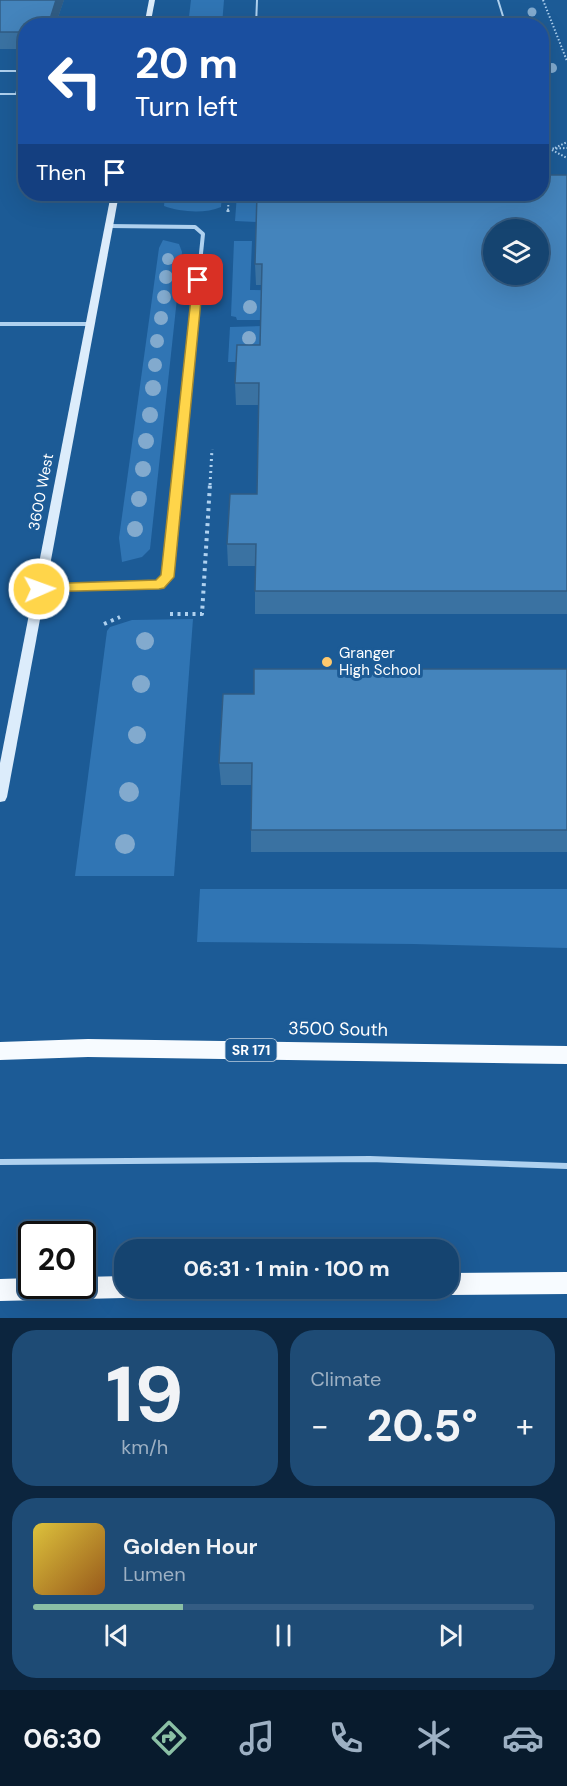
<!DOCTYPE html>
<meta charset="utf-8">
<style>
:root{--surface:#154470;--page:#1e4b75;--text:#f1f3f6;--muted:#9db0c3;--line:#345c83;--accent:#8abfa5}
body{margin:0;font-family:"DM Sans",sans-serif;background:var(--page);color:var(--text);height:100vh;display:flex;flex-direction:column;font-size:22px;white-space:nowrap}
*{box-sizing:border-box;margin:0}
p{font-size:20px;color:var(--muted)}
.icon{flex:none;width:33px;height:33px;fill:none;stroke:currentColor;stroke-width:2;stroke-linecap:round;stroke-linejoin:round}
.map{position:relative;height:1318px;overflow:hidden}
.details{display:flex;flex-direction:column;gap:12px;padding:12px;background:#0c253e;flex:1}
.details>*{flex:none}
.guide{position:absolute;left:18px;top:18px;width:531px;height:183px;border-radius:24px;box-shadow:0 6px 24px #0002,0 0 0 2px var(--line);background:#1a4fa0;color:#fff;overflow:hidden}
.controls{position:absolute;left:483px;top:219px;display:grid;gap:12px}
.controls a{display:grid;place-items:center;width:66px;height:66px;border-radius:50%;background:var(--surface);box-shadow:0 6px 24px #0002,0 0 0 2px var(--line);font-size:30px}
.speed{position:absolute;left:18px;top:1221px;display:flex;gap:12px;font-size:30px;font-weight:700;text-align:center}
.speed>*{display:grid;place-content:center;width:78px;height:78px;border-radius:50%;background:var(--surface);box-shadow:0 6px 24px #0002,0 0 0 2px var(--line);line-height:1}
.speed .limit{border:3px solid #111;border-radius:9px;background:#fff;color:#111}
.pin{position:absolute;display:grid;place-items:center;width:51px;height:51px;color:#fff;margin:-26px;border-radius:12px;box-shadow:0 3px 9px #0006}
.me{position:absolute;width:66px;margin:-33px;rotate:88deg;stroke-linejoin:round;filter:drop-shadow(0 0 4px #0008)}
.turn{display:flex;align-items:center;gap:21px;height:126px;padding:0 18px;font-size:27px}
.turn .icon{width:78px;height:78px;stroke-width:2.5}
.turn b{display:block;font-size:42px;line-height:51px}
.then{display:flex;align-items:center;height:57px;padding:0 18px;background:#0003;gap:12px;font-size:22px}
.big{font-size:45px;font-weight:700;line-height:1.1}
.details .card{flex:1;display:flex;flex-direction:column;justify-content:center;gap:9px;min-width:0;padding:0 21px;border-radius:24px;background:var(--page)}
.details .dial{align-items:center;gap:0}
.dial b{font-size:78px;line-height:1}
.song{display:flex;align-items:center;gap:18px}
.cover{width:72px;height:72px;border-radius:9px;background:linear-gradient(135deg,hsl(50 70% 55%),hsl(30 70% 35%))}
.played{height:6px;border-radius:3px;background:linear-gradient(90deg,var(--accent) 30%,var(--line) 30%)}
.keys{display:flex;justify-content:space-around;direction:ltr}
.heat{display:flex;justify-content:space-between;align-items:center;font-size:33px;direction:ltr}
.details .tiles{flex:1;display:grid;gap:12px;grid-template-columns:1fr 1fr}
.card:last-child{grid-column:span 2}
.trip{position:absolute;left:114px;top:1239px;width:345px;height:60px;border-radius:24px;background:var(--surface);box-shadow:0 6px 24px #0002,0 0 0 2px var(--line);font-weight:700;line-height:60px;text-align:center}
.menu{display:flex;height:96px;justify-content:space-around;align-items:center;background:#081b2d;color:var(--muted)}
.menu .icon{width:42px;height:42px}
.menu .current{color:var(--accent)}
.menu b{font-size:27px;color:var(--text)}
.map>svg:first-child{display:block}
</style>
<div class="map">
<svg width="567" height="1318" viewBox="0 0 567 1318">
<rect width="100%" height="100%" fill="#1c5b96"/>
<g fill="#3075b4">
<polygon points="191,0 224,0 222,25 188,25"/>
<path d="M165 194H222L221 207C205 214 180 212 164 206Z"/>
<polygon points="237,194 258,194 257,222 235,221"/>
<polygon points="163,240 179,244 182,252 150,549 142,557 122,562 119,538 159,248"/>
<polygon points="234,241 252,241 250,290 304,291 305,320 237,320 236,317 231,316"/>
<polygon points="304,325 249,362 228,362 230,327"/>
<polygon points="193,619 174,876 75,876 107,631 110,627 132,620"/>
<polygon points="200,889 567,889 567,948 413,944 197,942"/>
</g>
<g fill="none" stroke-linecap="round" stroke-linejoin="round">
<g stroke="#afd1ef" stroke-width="2" stroke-dasharray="1.5 2" stroke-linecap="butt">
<polyline points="543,0 567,61"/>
<polyline points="555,148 567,142"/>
<polyline points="542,149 567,148"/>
<polyline points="552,150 567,158"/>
<polyline points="228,210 229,194"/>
</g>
<g stroke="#afd1ef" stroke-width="3" stroke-dasharray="2 4" stroke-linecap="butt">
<polyline points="228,212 228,209"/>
<polyline points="210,485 212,449"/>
</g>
<g stroke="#afd1ef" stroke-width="4" stroke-dasharray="3 4.5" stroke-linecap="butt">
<polyline points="170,614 202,614 210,484"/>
<polyline points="104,624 120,617"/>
</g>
<g stroke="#afd1ef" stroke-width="2">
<polyline points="498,0 506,26"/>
<polyline points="256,26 257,0"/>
<polyline points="0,71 16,71 22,74 16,94"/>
<polyline points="0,94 26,94"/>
<polyline points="542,95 545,104 542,111"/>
</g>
<g stroke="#afd1ef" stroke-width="4">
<polyline points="109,226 195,227 203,234 177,485"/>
<polyline points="0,324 90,324"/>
</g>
<polyline stroke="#afd1ef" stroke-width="4.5" points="42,589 159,585 168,577 178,484"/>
<polyline stroke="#afd1ef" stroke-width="6" points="0,1162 370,1159 567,1166"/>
<g fill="#dcecfb" fill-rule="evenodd">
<polygon points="149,0 155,0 150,26 144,26"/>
<polygon points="111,194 119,194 7,797 5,801 0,802 0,763"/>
</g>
<g fill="#f7fbff" fill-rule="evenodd">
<polygon points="88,1039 567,1046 567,1064 88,1057 0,1060 0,1042"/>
<polygon points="567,1272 567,1294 448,1295 440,1292 439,1288 448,1288 448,1273"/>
<polygon points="124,1276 124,1288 134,1288 132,1295 124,1298 0,1301 0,1279 32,1278 32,1286 82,1286 82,1277"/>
</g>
</g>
<g fill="#82aace">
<circle cx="532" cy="12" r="4.5"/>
<circle cx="552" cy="68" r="5"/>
<circle cx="168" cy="259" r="6"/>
<circle cx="166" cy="277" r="7"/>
<circle cx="164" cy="297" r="7"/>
<circle cx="250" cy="307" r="7"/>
<circle cx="161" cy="318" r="7"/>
<circle cx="249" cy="338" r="7"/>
<circle cx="157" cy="341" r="7"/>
<circle cx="155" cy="365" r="7"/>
<circle cx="153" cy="388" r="8"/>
<circle cx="150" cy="415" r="8"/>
<circle cx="146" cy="441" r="8"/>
<circle cx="143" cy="469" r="8"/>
<circle cx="139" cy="499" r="8"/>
<circle cx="135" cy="529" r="8"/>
<circle cx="145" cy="641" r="9"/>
<circle cx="141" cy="684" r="9"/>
<circle cx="137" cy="735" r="9"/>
<circle cx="129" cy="792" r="10"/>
<circle cx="125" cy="844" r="10"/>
</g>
<g fill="#3a72a2">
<polygon points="0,0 64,0 55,26 26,26 26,49 0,49"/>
<polygon points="567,175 567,614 255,614 255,566 228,566 227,544 257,494 259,405 236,405 235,383 260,345 261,285 256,285 255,264"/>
<polygon points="567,669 567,852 251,852 251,830 252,785 221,785 219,763 254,694"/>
</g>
<polygon fill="#305c84" points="56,0 64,0 55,26 51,26 50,19"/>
<g fill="#4484bc" stroke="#305c84" stroke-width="1.5" fill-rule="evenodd">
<polygon points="0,0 56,0 50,19 48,19 45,26 26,26 26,32 0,32"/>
<path d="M542 175H567V591H255L256 544H227L230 494H257L259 383H235L237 345H260L262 264H255L257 194H542ZM494 230H538V274H494Z"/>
<polygon points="254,669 567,669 567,830 251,830 252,763 219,763 223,694 254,694"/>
</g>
<polygon fill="#ffd54a" stroke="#a68a30" stroke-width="1.5" points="198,277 203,280 174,577 164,588 159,589 35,592 33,589 35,586 39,584 156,580 161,575 193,280"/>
<circle fill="#ffc96d" stroke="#1c5b96" stroke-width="2" cx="327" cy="662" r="6"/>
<g text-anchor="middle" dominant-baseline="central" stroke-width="6" stroke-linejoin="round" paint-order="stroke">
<rect fill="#1c5b96" stroke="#bbcee0" stroke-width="1.5" x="225.5" y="1039" width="51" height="22" rx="4.5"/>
<g font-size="14" font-weight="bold" fill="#fff">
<text x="251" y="1050">SR 171</text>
</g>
<g font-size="15" fill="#fff" stroke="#1c5b96">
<text transform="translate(41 492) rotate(-79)">3600 West</text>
</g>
<g font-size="15" fill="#fff" stroke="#1c5b96" text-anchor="start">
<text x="339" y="653">Granger<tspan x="339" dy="17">High School</tspan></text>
</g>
<g font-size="18" fill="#fff" stroke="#1c5b96">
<text transform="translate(338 1029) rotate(1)">3500 South</text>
</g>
</g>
</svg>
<div class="controls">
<a><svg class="icon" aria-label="layers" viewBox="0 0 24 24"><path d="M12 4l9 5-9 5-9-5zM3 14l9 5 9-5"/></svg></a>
</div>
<div class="speed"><div class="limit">20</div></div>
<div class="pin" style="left:198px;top:280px;background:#d93025"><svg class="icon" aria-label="arrive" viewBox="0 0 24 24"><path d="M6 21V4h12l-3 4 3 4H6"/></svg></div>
<svg class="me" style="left:39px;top:589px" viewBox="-20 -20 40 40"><circle r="17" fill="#ffd54a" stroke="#fff" stroke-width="3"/><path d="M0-11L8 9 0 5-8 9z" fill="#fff"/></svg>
<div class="trip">06:31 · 1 min · 100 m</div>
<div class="guide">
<div class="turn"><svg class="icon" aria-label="left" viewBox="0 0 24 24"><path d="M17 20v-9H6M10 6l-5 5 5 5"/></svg><div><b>20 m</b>Turn left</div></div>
<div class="then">Then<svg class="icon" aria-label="arrive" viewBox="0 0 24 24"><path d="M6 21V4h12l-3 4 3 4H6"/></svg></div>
</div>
</div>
<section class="details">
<div class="tiles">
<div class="card dial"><b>19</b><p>km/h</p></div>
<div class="card"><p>Climate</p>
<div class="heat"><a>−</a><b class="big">20.5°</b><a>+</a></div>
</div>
<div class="card">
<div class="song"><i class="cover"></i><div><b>Golden Hour</b><p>Lumen</p></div></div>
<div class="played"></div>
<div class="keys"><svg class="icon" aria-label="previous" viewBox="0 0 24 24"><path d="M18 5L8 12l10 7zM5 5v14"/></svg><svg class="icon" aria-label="pause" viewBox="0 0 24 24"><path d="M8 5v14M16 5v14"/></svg><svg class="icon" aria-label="next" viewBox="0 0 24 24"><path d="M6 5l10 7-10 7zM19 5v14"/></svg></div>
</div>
</div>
</section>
<nav class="menu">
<b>06:30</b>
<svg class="icon current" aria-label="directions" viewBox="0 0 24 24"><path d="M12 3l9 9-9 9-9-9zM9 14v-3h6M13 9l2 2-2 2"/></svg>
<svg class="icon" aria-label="music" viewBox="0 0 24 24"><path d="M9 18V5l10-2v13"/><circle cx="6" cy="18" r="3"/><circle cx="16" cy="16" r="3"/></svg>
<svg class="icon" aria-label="phone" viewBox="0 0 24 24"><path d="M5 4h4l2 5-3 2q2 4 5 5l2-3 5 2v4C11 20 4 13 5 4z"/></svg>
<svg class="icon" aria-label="climate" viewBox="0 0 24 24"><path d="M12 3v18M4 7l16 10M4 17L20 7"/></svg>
<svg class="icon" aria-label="car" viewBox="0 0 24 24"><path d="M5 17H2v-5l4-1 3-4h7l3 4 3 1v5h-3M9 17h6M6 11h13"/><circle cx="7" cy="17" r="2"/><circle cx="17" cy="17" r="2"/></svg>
</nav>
